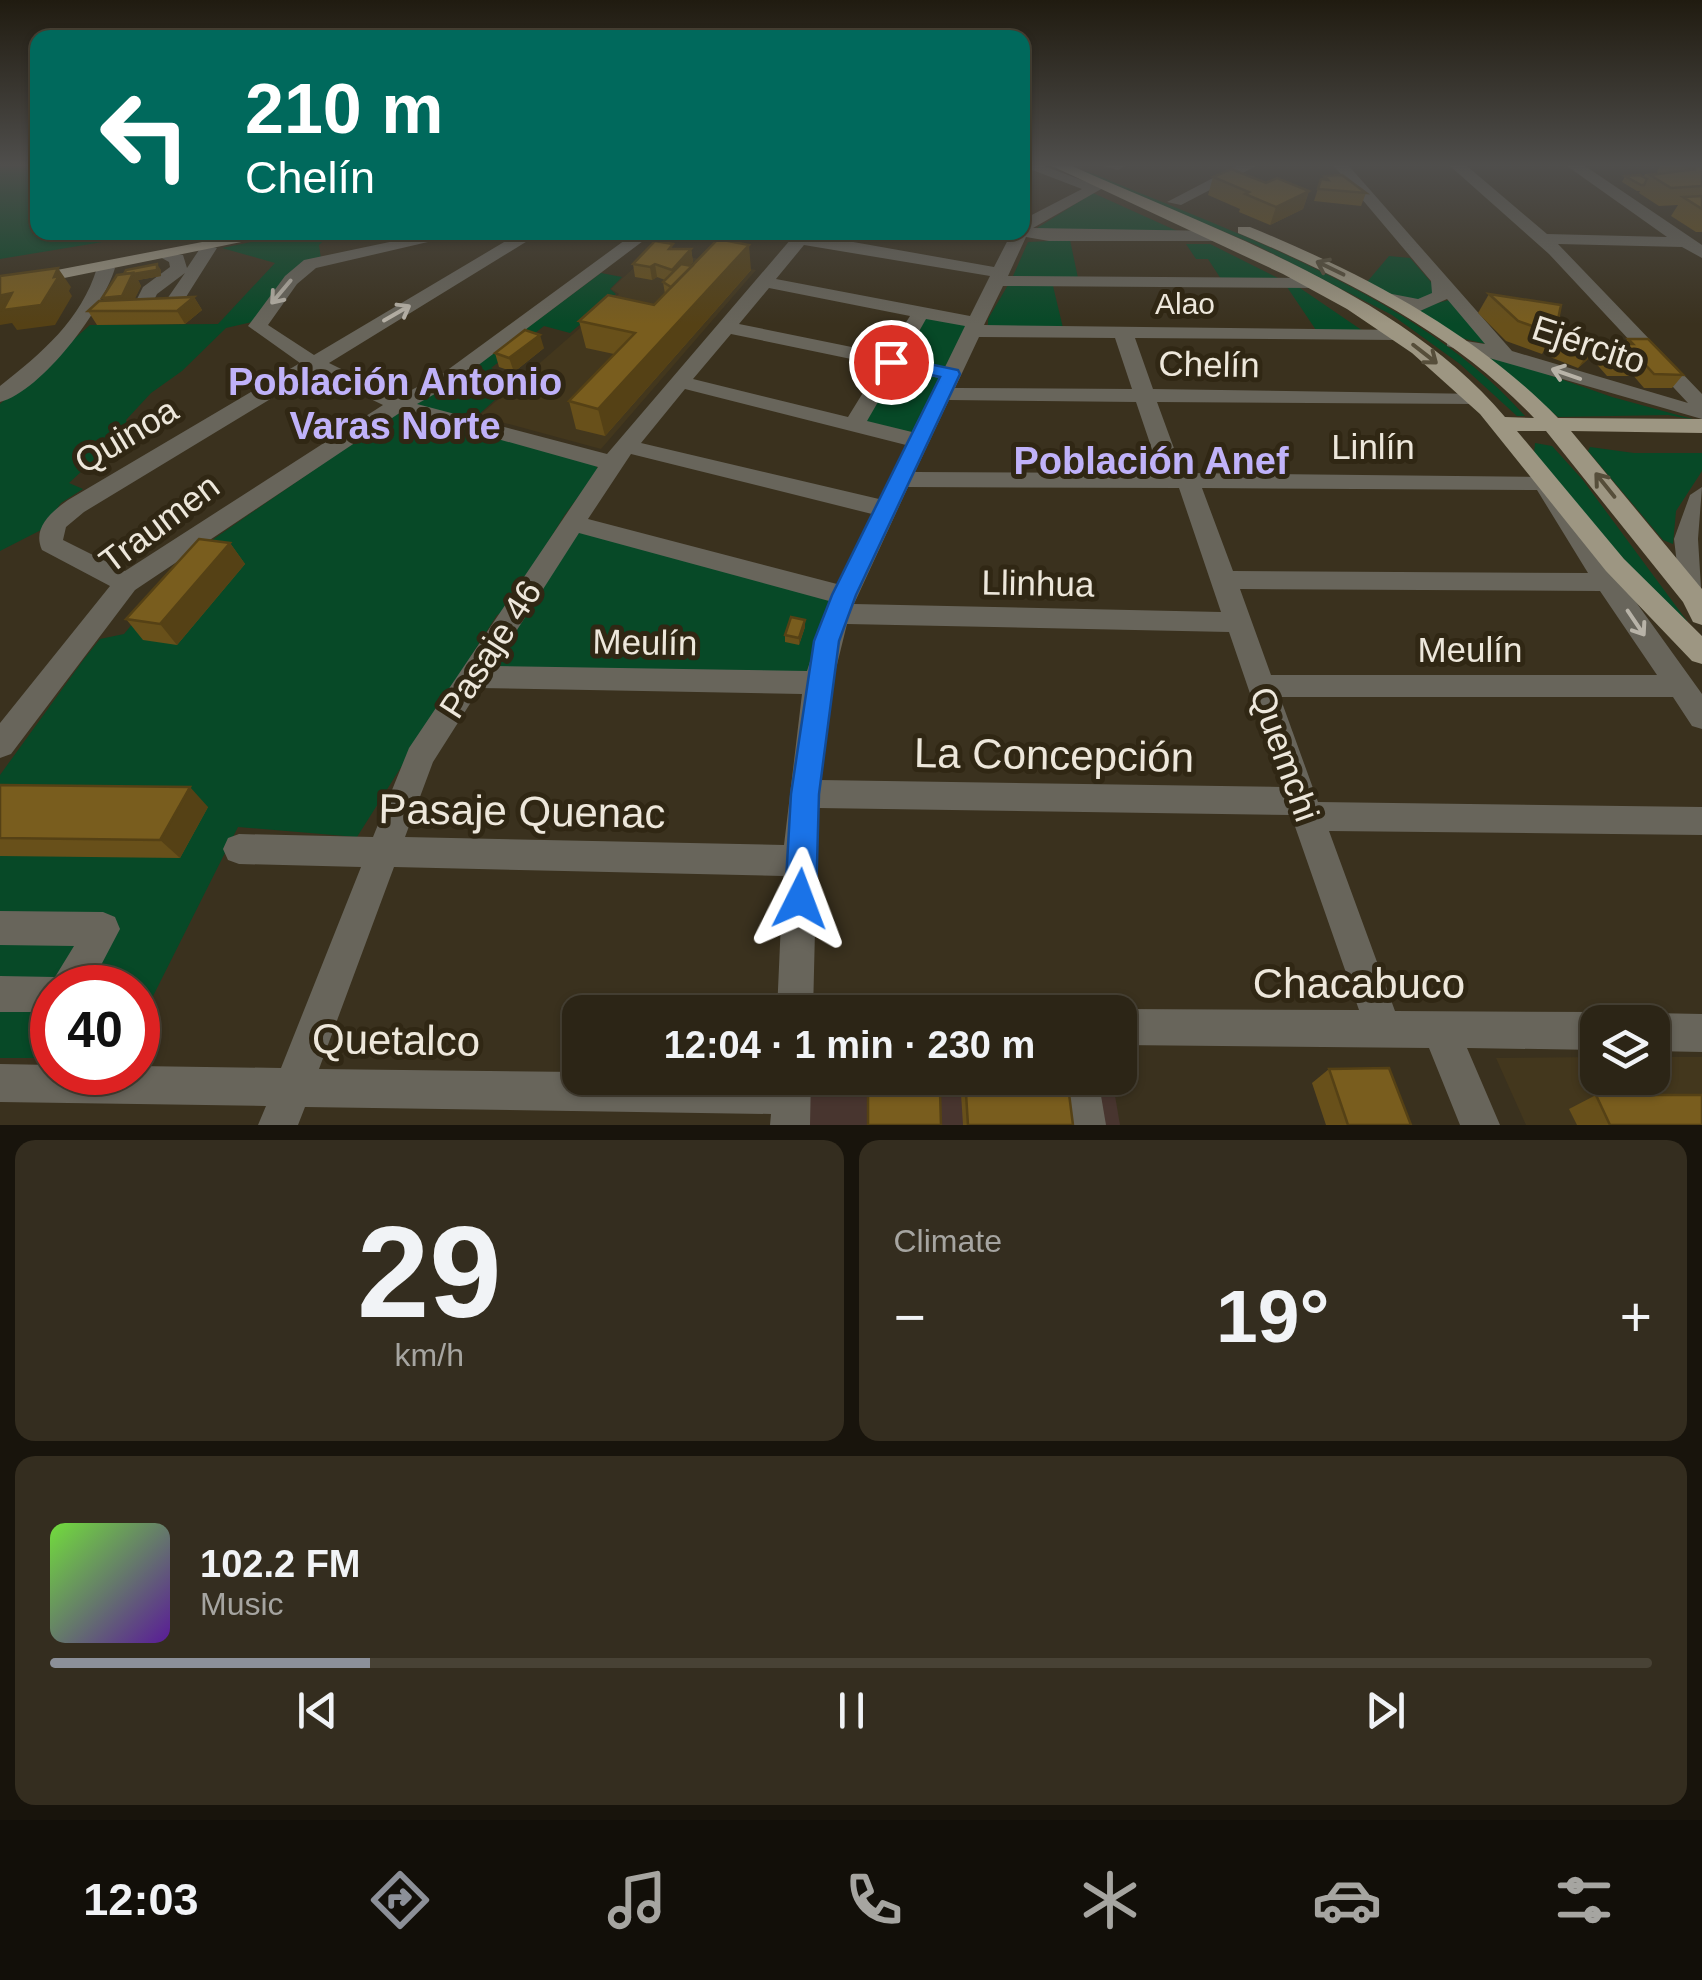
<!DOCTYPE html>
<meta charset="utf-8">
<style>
:root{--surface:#2c2516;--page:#342d1f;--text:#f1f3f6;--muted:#a6a5a1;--line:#484235;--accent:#8c9099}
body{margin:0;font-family:Arial,sans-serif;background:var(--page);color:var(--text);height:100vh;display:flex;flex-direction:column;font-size:38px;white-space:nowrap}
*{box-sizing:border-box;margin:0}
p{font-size:32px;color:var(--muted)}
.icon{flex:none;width:55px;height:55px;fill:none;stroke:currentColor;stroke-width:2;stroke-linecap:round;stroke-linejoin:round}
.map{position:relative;height:1125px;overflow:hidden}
.drawer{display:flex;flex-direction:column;gap:15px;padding:15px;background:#18140c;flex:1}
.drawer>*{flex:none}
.hud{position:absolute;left:30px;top:30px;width:1000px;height:210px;border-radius:20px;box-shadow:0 2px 8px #0004,0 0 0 2px var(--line);background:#00695c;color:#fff;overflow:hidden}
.controls{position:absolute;left:1580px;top:1005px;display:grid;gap:20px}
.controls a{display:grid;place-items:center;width:90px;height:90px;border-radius:20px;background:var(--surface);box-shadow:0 2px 8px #0004,0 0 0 2px var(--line);font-size:50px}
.speed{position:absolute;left:30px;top:965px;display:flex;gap:20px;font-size:50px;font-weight:700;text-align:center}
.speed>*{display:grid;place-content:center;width:130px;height:130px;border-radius:50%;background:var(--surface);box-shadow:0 2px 8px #0004,0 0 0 2px var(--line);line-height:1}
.speed .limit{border:15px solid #d22;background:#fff;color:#111}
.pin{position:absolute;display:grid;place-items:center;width:85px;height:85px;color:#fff;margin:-42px;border:5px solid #fff;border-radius:50%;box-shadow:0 2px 10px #0007}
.me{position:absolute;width:110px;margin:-55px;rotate:3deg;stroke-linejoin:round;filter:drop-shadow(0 0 8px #0008)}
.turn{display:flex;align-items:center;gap:35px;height:210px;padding:0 50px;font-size:45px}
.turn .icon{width:130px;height:130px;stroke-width:2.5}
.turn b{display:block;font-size:70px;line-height:85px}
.big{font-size:75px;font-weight:600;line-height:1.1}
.drawer .card{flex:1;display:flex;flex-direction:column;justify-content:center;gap:15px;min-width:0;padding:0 35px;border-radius:20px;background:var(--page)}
.drawer .dial{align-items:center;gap:0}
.dial b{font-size:130px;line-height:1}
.song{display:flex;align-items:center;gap:30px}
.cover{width:120px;height:120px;border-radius:15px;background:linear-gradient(135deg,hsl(100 70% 55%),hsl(270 70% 35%))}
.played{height:10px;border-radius:5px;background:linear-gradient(90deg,var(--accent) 20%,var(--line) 20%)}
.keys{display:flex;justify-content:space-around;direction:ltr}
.heat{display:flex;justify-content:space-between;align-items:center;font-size:55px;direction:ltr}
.drawer .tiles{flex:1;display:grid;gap:15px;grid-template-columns:1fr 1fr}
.card:last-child{grid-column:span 2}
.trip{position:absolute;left:562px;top:995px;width:575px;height:100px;border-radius:20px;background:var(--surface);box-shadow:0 2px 8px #0004,0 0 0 2px var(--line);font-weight:600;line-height:100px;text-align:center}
.tab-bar{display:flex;height:160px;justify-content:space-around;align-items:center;background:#120f09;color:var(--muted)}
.tab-bar .icon{width:70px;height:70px}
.tab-bar .selected{color:var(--accent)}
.tab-bar b{font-size:45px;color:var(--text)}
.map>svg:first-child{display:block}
</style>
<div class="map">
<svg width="1702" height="1125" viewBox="0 0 1702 1125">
<rect width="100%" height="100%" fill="#3a311e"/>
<g fill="#43371d">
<polygon points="653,250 756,270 601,449 479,416 619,294 611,289"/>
<polygon points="1597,1057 1598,1078 1652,1078 1653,1057 1702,1057 1702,1125 1526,1125 1496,1058"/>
</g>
<polygon fill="#48352f" points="808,1078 1112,1078 1120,1125 806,1125"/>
<g fill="#074927">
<polygon points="0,167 37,167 38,232 157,233 0,259"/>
<path d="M1070 167 1094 174C1237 234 1420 297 1525 416H1517L1460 364 1392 315 1256 245Z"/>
<polygon points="1093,193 1186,235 1034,230"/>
<polygon points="296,233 332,233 319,245 321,259 252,322 226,328 182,371 151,393 126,420 129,427 69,483 83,489 61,503 43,529 0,551 0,404 90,325 218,324 275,263 222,248"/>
<polygon points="1070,240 1078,278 1013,276 1028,242"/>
<polygon points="1186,244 1210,244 1278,278 1221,279 1208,259 1196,259"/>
<polygon points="1389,256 1410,258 1437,289 1428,299 1400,299 1367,282"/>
<polygon points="601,273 622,277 610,289 616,294 570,333 544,326 491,368 519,378 464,428 596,464 598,470 564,516 506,611 497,615 357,837 238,827 138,1026 138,988 52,988 52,1058 0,1058 0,775 84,659 100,639 124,634 189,556 398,412 468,372"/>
<polygon points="1008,285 1053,286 1063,328 988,326 988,319"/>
<polygon points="1297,286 1363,331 1316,330 1287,287"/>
<polygon points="1449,300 1486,344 1461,338 1415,309"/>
<polygon points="922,314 972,324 916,437 857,424"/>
<polygon points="1495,356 1612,397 1696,420 1668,415 1558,417 1487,358"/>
<polygon points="1535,443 1552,446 1582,479 1687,621 1682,622 1586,518 1534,454"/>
<polygon points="1590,447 1634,453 1702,453 1702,471 1676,511 1673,544 1663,540 1588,451"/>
<polygon points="577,528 835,599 810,676 486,671"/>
</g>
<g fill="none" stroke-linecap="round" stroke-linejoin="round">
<g fill="#68655b" fill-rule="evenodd">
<path d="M1022 166H1044L1103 188 1033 228 1219 231 1227 236 1219 241H1049L1026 237 1008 276 1314 278 1323 283 1314 288 1003 286 984 325 1404 330 1407 334 1397 340 1135 338 1153 389 1482 394 1485 398 1475 404 1157 402 1183 473 1553 477 1577 520 1702 694V729L1692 726 1673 697H1280L1318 802 1702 807V835L1329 831 1395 1011 1598 1012 1613 1022H1598V1050L1467 1048 1500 1125H1460L1429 1048 1120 1045V1012H1110L1120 1009 1359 1010 1291 815 818 808 813 1012H777L783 876 394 867 319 1069 580 1072V1078H811L810 1125H770L771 1114 305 1107 298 1125H258L266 1106 0 1102V1064L52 1065V1072H138V1066L281 1068 361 867 239 864 228 860 223 849 228 838 239 834 373 837 409 748 598 467 401 412 135 590 11 754 0 758V723L110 586 42 550C32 528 51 512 68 500L300 363 248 326 285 276 304 260 437 232H471L316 268 297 284 268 325 314 355 521 232H542L329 363 398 397 442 374 636 232H655L456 382 417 404 607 454 797 232 994 267 1012 232H1022V220L1082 189ZM804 245 990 276 970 316 776 279ZM769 288 910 316 886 354 739 324ZM926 319 965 326 945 367 904 358ZM731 334 880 365 848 417 693 379ZM979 337 1115 338 1132 389 955 388ZM897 369 939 378 912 432 867 421ZM315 372 383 405 125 571 63 540 66 527 84 512ZM685 389 906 445 879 499 641 443ZM949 400 1136 402 1160 473 915 472ZM631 454 872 514 837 584 588 519ZM908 487 1179 488 1221 612 854 604ZM1202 488 1537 490 1588 573 1233 571ZM579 533 829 601 807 671 494 666ZM1240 589 1600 591 1657 675H1271ZM847 624 1229 632 1282 787 820 780 830 693ZM480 688 802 694 784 845 405 837 433 762Z"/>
<polygon points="1103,166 1125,166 1118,170"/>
<polygon points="1236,166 1256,166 1181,205 1167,202"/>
<polygon points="1334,166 1349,166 1512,351 1688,403 1549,254 1450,166 1467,166 1547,234 1667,237 1567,166 1585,166 1702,245 1702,258 1682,247 1558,244 1702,394 1702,419 1447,346 1447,338 1485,344 1447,299 1420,311 1381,302 1378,298 1387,293 1418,299 1432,293 1431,281"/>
<path d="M203 244 217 248 179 308 134 313 132 309 143 287 170 267 169 262 158 256 161 252 183 255 187 268ZM185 273 167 299 153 302 157 294Z"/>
<path d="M106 263 115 268C103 309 42 391 0 402V386C42 353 81 320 97 268Z"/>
<polygon points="1702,487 1698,539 1702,604 1685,604 1681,597 1674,539 1690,495"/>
<polygon points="0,911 103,912 115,917 120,929 89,988 52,988 52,1012 0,1012 0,976 55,977 74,946 0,945"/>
<polygon points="1652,1013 1702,1014 1702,1052 1652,1051 1652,1022 1637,1022"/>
<polygon points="1060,1078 1098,1078 1106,1125 1066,1125"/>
</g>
<g fill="#9d9682" fill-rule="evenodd">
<path d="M1052 166H1072C1217 231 1401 293 1505 417L1534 418C1454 333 1344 278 1238 233V227H1250C1362 273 1472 330 1558 418L1702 419V433L1571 431 1702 589V625L1693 622 1683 602 1546 431H1517L1624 559 1702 636V664L1692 661 1606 571 1480 414 1412 353 1347 309 1283 274Z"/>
<polygon points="254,232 291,232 0,291 0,281"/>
</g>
</g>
<g fill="#68501a">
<polygon points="1660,166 1702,166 1702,232 1696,232 1671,216 1678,205 1659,206 1639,193 1640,191 1637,191 1622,182 1625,176 1643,177 1645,174 1658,173 1657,172"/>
<polygon points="1324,176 1366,193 1361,206 1314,201 1321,179 1322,180"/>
<polygon points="1213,177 1266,183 1309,191 1303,209 1270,225 1239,212 1240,209 1208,195"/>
<polygon points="674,249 691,249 693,262 690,265 751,270 605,436 576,429 569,401 614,354 586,348 579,321 654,305 665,294 663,282 665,280 657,277 652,280 635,277 633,264"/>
<polygon points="161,270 161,276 138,280 141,286 134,300 194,297 202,310 185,324 97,325 88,311 104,301 117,275"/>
<polygon points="1489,294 1555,334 1542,354 1506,341 1478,313"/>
<polygon points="1628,339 1683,375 1672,388 1644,388 1632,374 1630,376 1607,376 1593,360 1602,347 1622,347"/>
<polygon points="1558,343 1596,347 1587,360 1578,368 1550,357"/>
<polygon points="544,348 514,372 499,367 495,353"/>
<polygon points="230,543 245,564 177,645 143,640 126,619"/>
<polygon points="805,627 799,645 785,642 785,635"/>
<polygon points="0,785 208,807 180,858 0,856"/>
<polygon points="1329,1069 1411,1125 1326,1125 1312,1083"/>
<polygon points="960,1078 1067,1078 1073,1125 963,1125"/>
<polygon points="1596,1095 1702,1125 1577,1125 1569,1109"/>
</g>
<g fill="#554115">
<polygon points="1309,191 1303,209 1270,225 1276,207"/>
<polygon points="749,245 751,270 605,436 598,409"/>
<polygon points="691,249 693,262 674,283 672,270"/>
<polygon points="157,264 161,270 161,276 138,280 141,286 130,309 111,311 102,298 133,274"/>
<polygon points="655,264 657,277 652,280 650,267"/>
<polygon points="58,268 71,287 69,291 72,296 55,325 17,330 12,323 0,325 0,299 2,295"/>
<polygon points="194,297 202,310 185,324 177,311"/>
<polygon points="540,335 544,348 514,372 509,358"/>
<polygon points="1596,347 1587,360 1578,368 1587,355"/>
<polygon points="230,543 245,564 177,645 160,624"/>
<polygon points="805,620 805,627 799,645 799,638"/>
<polygon points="190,787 208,807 180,858 160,840"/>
</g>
<g fill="#795d1e" stroke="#554115" stroke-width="2.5">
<polygon points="1684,166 1702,166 1702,186 1671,188 1650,175 1696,169"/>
<polygon points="1231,169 1266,183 1277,178 1309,191 1276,207 1245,194 1249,192 1213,177"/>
<polygon points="1342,175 1366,193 1318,189 1321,179 1328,180 1324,176"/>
<polygon points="1640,175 1647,179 1644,185 1641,185 1625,176"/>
<polygon points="1702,196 1702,209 1683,197"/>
<polygon points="718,239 749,245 598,409 569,401 635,333 579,321 608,295 654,305"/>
<polygon points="655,241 673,244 669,249 691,249 672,270 655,264 650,267 633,264"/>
<polygon points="157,264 157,270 133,274 133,273 124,274 126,270"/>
<polygon points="681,264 692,266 671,287 663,282"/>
<polygon points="58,268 54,277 59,276 41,305 3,310 12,293 2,295 0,299 0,276"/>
<polygon points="133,273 122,296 102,298 117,275"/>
<polygon points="1489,294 1561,305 1555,334 1518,321"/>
<polygon points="194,297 177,311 88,311 99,301"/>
<polygon points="525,330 540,335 509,358 495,353"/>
<polygon points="1567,335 1596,347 1587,355 1558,343"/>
<polygon points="1628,339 1648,339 1683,375 1654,374 1626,344 1633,344"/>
<polygon points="1602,347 1625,347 1640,363 1616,362"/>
<polygon points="199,539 230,543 160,624 126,619"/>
<polygon points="791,617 805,620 799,638 785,635"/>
<polygon points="0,785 190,787 160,840 0,838"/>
<polygon points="1389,1068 1411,1125 1348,1125 1329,1069"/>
<polygon points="965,1078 1067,1078 1073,1125 968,1125"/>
<polygon points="868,1089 940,1091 941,1125 868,1125"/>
<polygon points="1596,1095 1702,1095 1702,1125 1610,1125"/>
</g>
<defs><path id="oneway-shaft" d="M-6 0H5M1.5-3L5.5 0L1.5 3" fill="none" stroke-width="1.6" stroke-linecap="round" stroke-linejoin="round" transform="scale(2.5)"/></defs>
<g stroke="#564e3a">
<use href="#oneway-shaft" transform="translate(1330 268) rotate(-154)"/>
<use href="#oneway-shaft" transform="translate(1425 354) rotate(38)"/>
<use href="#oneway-shaft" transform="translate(1605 485) rotate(-129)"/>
</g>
<g stroke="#b8b3a8">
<use href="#oneway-shaft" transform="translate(281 292) rotate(130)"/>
<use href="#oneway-shaft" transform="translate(397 313) rotate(-30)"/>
<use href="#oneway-shaft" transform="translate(1566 374) rotate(-161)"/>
<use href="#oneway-shaft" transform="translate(1636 623) rotate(56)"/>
</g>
<linearGradient id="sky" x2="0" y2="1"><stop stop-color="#201b10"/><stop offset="0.51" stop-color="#4f4e4c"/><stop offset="1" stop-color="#4f4e4c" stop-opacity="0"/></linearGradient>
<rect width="1702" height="324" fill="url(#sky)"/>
<polygon fill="#1a73e8" stroke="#114b97" stroke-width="2.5" points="891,356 958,370 960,374 856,595 839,641 819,794 816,899 811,909 800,914 789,909 785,899 791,794 814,641 832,595 940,377 885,365 882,362"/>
<g text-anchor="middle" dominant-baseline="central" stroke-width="10" stroke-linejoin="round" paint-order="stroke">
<g font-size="30" fill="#ede7db" stroke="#302714">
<text x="1185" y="303">Alao</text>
</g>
<g font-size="35" fill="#ede7db" stroke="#302714">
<text transform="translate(1589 344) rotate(18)">Ejército</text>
<text transform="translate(1209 364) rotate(1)">Chelín</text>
<text transform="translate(126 435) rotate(-31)">Quinoa</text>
<text x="1373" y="446">Linlín</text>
<text transform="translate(159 523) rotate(-37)">Traumen</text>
<text transform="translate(1038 583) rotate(1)">Llinhua</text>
<text transform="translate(645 642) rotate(1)">Meulín</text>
<text transform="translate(490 649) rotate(-57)">Pasaje 46</text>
<text x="1470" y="649">Meulín</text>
<text transform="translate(1285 754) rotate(70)">Quemchi</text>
</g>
<g font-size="38" font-weight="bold" fill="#c0b2f9" stroke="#302714">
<text x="395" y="382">Población Antonio<tspan x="395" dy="44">Varas Norte</tspan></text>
<text x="1151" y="461">Población Anef</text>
</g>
<g font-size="42" fill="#ede7db" stroke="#302714">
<text transform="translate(1054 755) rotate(1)">La Concepción</text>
<text transform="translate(522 811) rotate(1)">Pasaje Quenac</text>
<text x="1359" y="983">Chacabuco</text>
<text transform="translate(396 1040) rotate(1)">Quetalco</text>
</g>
</g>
</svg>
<div class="controls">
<a><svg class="icon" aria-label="layers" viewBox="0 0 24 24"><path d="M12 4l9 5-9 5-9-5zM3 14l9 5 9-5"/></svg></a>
</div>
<div class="speed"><div class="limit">40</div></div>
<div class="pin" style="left:891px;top:362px;background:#d93025"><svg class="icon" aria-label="arrive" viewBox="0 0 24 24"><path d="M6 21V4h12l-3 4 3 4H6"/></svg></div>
<svg class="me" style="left:800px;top:899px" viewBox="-20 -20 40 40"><path d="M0-17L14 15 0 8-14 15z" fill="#1a73e8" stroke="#fff" stroke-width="4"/></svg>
<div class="trip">12:04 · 1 min · 230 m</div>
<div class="hud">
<div class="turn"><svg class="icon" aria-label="left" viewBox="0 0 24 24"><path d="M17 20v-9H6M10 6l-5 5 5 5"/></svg><div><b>210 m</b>Chelín</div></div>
</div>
</div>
<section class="drawer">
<div class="tiles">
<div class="card dial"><b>29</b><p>km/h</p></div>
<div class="card"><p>Climate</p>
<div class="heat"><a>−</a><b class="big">19°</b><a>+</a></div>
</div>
<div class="card">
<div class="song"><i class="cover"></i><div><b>102.2 FM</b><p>Music</p></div></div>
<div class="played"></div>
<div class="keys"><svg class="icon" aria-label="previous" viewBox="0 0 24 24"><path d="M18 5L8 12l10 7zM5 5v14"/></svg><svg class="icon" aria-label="pause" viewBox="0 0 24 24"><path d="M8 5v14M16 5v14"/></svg><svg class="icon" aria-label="next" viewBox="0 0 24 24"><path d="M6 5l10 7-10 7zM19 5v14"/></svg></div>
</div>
</div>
</section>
<nav class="tab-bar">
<b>12:03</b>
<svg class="icon selected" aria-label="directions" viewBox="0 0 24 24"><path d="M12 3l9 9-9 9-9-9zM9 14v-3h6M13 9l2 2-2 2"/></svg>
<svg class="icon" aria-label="music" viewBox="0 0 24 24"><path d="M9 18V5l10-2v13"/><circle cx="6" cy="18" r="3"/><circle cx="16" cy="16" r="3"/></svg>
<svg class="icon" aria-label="phone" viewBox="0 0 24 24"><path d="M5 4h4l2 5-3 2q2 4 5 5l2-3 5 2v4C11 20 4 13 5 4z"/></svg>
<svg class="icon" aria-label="climate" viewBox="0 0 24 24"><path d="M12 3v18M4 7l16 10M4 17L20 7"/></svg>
<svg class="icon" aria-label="car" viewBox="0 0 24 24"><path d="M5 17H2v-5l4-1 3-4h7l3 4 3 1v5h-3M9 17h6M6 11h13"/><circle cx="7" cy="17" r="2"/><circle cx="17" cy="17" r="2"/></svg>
<svg class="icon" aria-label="filters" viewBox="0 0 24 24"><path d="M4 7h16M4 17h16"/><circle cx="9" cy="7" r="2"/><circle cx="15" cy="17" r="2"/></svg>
</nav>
